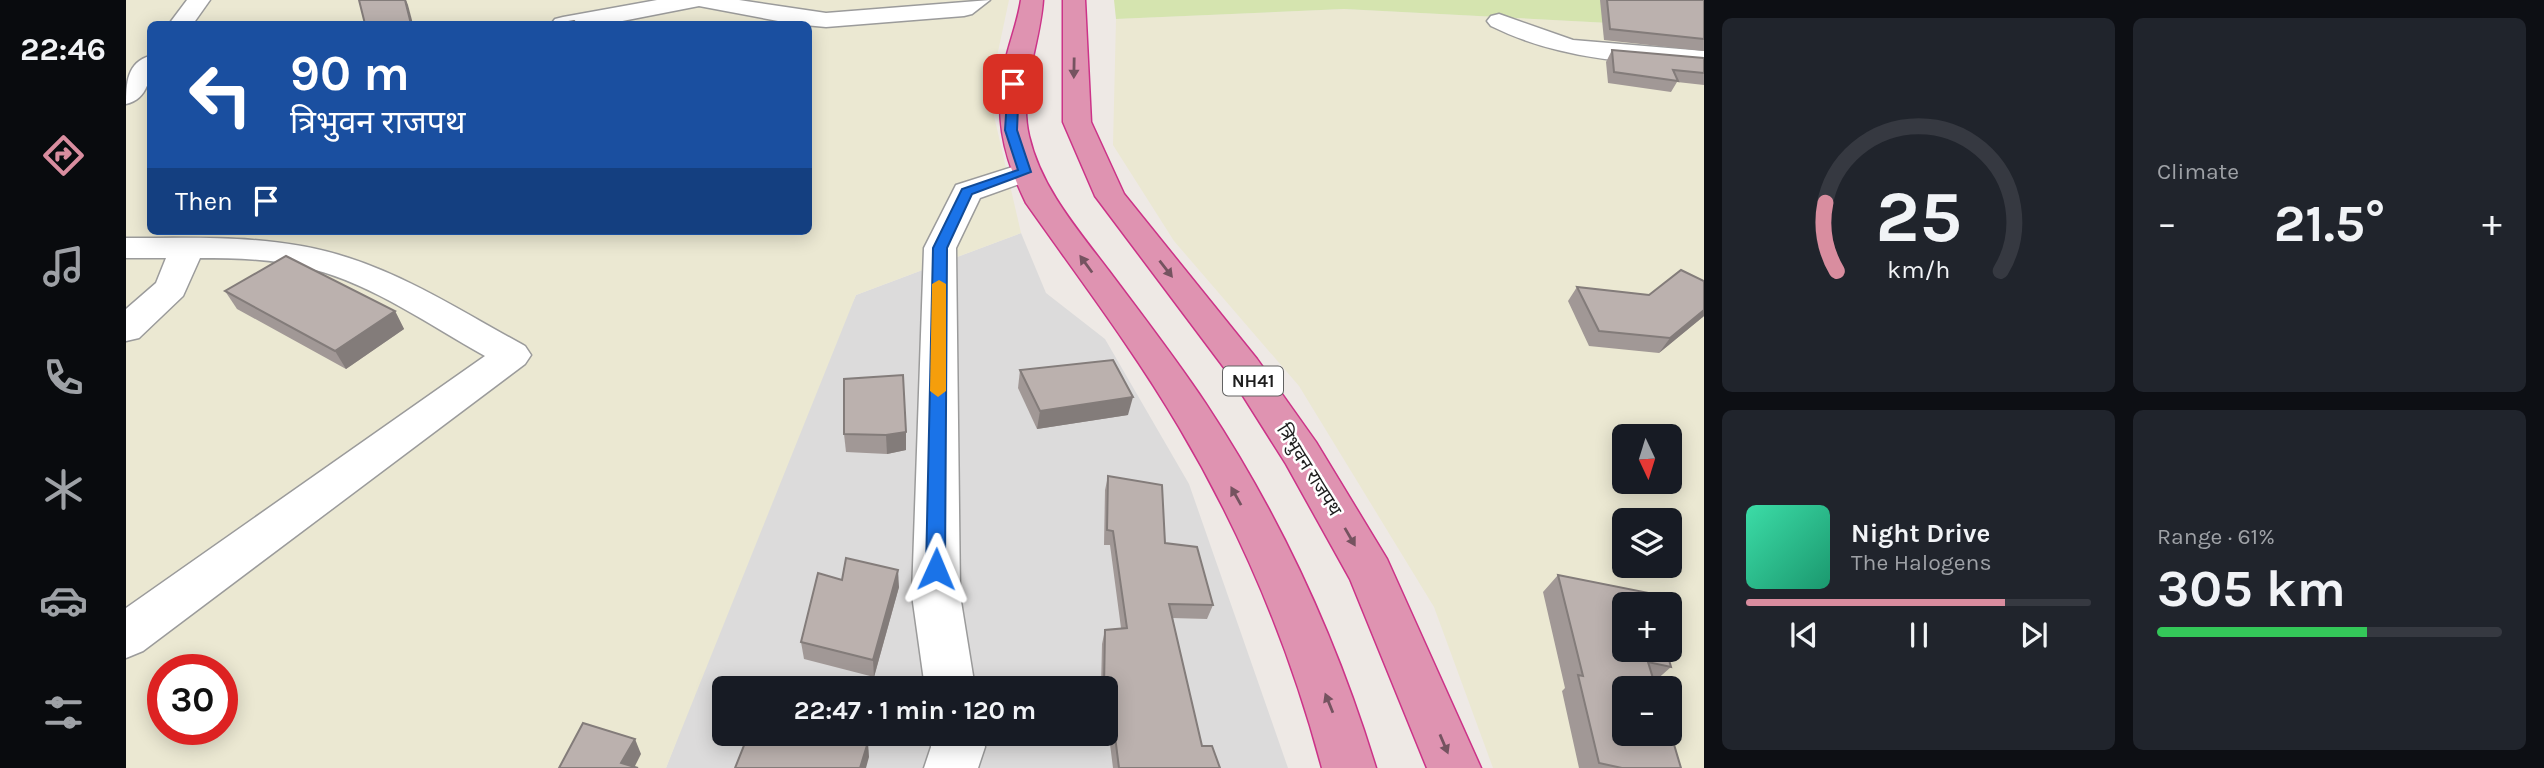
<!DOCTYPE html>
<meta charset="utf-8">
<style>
:root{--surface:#171b24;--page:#20242c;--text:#f1f3f6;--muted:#9ea1a6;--line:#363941;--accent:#d98d9f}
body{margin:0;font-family:Karla,"Noto Sans Devanagari",sans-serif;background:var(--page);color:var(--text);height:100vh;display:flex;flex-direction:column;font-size:26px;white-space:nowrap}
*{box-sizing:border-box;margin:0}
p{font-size:23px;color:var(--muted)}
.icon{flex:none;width:38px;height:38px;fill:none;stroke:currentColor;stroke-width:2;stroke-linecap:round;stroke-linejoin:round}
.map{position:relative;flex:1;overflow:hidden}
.panel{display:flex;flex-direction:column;gap:18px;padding:18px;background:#0d0f14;width:840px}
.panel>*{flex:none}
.guide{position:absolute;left:21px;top:21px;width:665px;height:214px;border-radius:10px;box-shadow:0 4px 18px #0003;background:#1a4fa0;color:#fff;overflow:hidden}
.needle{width:46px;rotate:176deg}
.fabs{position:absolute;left:1486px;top:424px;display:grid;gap:14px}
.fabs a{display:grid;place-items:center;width:70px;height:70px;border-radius:10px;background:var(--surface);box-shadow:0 4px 18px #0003;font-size:35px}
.speed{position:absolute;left:21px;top:654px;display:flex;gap:14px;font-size:35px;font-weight:700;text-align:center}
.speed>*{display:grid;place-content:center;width:91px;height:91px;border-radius:50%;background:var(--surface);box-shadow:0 4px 18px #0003;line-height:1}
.speed .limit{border:10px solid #d22;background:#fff;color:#111}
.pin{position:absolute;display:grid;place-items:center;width:60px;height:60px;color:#fff;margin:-30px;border-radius:14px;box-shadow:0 4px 10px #0006}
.me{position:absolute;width:77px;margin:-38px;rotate:1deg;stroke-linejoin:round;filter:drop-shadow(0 0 5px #0008)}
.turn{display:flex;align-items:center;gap:24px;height:147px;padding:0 28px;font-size:32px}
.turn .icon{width:91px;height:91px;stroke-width:2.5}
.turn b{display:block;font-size:49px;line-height:60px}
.then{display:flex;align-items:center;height:66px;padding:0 28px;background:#0003;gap:14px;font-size:26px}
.big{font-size:52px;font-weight:700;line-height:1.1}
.panel .widget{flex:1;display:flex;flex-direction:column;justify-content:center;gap:10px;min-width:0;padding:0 24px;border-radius:10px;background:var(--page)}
.panel .dial{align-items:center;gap:0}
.dial svg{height:182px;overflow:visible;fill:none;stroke:var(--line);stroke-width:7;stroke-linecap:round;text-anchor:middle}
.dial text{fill:var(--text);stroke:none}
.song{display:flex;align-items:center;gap:21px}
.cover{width:84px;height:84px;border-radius:10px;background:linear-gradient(135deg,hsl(160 70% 55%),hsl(160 70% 35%))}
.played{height:7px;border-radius:4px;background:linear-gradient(90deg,var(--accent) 75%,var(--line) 75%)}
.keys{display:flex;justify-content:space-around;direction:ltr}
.heat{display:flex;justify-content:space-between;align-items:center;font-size:38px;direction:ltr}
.charge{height:10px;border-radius:5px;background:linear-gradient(90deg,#34c759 61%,var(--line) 0)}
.panel .tiles{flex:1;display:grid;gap:18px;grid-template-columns:repeat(2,1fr)}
.trip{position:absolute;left:586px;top:676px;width:406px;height:70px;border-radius:10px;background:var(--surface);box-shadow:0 4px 18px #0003;font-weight:700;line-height:70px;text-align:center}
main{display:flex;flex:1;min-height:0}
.dock{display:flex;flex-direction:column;width:126px;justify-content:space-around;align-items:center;background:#090b0e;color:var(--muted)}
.dock .icon{width:49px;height:49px}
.dock .on{color:var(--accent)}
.dock b{font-size:32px;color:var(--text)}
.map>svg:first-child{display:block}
</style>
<main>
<nav class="dock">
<b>22:46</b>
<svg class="icon on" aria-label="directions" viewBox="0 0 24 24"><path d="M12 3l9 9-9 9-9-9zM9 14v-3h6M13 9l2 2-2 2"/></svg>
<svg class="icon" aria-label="music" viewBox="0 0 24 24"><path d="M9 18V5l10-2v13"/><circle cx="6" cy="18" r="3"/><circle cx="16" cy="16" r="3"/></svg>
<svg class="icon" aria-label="phone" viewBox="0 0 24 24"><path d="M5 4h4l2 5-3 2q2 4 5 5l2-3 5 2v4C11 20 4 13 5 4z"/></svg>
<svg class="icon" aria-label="climate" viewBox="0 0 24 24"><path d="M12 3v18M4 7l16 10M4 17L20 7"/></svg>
<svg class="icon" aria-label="car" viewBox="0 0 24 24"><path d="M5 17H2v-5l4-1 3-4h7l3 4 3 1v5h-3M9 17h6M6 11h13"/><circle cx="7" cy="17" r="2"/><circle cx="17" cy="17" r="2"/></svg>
<svg class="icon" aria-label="filters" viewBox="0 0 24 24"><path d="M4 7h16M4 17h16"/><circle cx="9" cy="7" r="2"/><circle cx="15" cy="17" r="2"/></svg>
</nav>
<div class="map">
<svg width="1578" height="768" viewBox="0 0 1578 768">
<rect width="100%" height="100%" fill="#eee9e5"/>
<path fill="#dcdbdb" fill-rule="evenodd" d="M895 233 920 293 979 339 1063 484 1162 768H540L671 425 730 295ZM598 688H980V733H598Z"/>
<g fill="#ebe8d2" fill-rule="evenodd">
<path d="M0 0H883L863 94 895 233 730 295 540 768H0ZM24 24H682V231H24ZM37 670H96V730H37Z"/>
<path d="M1218 9 1578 28V768H1367L1308 607 1173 386 1048 241 987 145 990 19ZM1498 436H1544V481H1498ZM1498 520H1544V565H1498ZM1498 604H1544V649H1498ZM1498 688H1544V733H1498Z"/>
</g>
<polygon fill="#d5e4af" points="988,0 1481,0 1578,28 1218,9 990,19"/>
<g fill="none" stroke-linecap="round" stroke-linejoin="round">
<defs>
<g id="minor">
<polygon points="61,0 84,0 67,24 43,24"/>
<polygon points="531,0 613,0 700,13 864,0 846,14 838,16 700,27 668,24 573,6 481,24 425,24 429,19 437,17"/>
<path d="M1373 14 1447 40 1578 51V67C1504 63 1432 59 1365 26L1361 21 1365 16Z"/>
<path d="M24 56C26 76 22 99 0 104 0 84 1 62 24 56Z"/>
<polygon points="899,163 910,166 914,172 910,178 854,198 830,248 834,595 849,688 799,688 786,595 798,248 830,185"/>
<path d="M0 238C74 238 151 234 223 258 285 278 342 315 399 346L405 355 399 364 17 651 0 658V608L359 356C303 325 248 285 186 269 150 259 111 258 74 258L57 296 13 338 0 341V309L30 283 40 258H0Z"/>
<polygon points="804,733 856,733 859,747 852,768 798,768 805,747"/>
</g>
<g id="highway">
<path d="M895 0H917C914 46 892 89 903 136 915 188 952 230 983 271 1016 315 1050 359 1080 404 1154 516 1211 640 1250 768H1196C1164 648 1116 533 1053 427 1007 349 952 277 900 203 876 154 867 112 880 58 885 38 892 20 895 0Z"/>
<polygon points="937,0 959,0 965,122 998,194 1131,359 1190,442 1261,559 1355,768 1301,768 1224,579 1160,464 1105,377 969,196 937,122"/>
</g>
</defs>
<use href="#minor" stroke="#9b9b9b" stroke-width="3"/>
<use href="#highway" stroke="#c38" stroke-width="3"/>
<use href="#minor" fill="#fff" fill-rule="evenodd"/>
<use href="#highway" fill="#df93b1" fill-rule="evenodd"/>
</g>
<g fill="#a19896">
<polygon points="1474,0 1578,0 1578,51 1478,40"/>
<polygon points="1486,50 1578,58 1578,85 1551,82 1545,92 1482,83 1480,62"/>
<polygon points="1451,287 1523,295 1578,316 1533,353 1463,346 1442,301"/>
<polygon points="99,291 269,311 278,329 220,369 111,309"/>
<polygon points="894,370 1002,415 911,429 892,388"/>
<polygon points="780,432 780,450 761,454 720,452 718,434"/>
<polygon points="982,476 1039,543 1087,605 1081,619 1046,618 1076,746 1094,768 987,768 980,712 980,688 975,688 976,644 979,630 995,628 984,545 978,545 979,490"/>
<polygon points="1432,575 1545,667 1528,682 1555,768 1453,768 1436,691 1439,688 1417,592"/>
<polygon points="716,580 773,587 748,677 678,659 675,642"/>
</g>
<g fill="#837c7a">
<polygon points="279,0 280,0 282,5 287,24 285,24"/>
<polygon points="1578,310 1578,316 1533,353 1544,338"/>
<polygon points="269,311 278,329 220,369 209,351"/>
<polygon points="1007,397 1002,415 911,429 914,411"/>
<polygon points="780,432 780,450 761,454 760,435"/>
<polygon points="772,570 773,587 748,677 747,660"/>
<polygon points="509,739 515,754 508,768 495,763"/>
<polygon points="742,742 743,757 740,768 734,768"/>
</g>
<g fill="#bbb1ae" stroke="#837c7a" stroke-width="2">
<polygon points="233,0 279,0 285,24 239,24"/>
<polygon points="1481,0 1578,0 1578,39 1484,29"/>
<polygon points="448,21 451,24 430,24"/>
<polygon points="394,22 396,24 381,24"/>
<polygon points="1486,50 1578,58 1578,73 1547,70 1552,81 1488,72"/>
<polygon points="160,256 269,311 209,351 99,291"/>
<polygon points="1555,270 1578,281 1578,310 1544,338 1473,331 1451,287 1523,295"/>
<polygon points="987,360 1007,397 914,411 894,370"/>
<polygon points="777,375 780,432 760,435 718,434 718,379"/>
<polygon points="982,476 1036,485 1039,543 1071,547 1087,605 1043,604 1076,746 1086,746 1094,768 993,768 984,696 980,696 980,688 978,688 979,630 1001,628 987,531 981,530"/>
<polygon points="720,558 772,570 747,660 675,642 692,573 716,580"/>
<polygon points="1432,575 1523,593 1526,604 1498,604 1498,649 1540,649 1545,667 1522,662 1530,688 1498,688 1498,733 1544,733 1544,731 1555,768 1496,768 1473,763 1452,675 1457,676"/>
<polygon points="457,723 509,739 495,763 512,768 433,768"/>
<polygon points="623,733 709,733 742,742 734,768 609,768"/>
</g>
<defs><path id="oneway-solid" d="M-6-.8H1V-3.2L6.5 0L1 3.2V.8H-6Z" transform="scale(1.75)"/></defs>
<g fill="#755360">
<use href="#oneway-solid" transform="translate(948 68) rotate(91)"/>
<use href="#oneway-solid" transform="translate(960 264) rotate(-126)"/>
<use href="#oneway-solid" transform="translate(1040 269) rotate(52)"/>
<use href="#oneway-solid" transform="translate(1110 496) rotate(-119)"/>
<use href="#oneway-solid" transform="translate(1224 537) rotate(60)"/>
<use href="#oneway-solid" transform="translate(1203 703) rotate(-112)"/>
<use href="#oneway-solid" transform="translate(1318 744) rotate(67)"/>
</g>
<polygon fill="#1a73e8" stroke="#114b97" stroke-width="2" points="887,81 893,84 891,130 905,172 846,194 821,248 819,569 817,574 803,574 800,569 807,248 836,189 892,170 879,130 882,84"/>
<polygon fill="#f59e0b" points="813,280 820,284 820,391 812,397 804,391 806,284"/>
<g text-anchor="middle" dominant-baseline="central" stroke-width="5" stroke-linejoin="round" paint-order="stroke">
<rect fill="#fff" stroke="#626262" stroke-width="2" x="1097" y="366.5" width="60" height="29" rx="5"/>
<g font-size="18" font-weight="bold" fill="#1e1e1e">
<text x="1127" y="381">NH41</text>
</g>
<g font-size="19" fill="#1e1e1e" stroke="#fff">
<text transform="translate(1183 470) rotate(58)">त्रिभुवन राजपथ</text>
</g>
</g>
</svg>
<div class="fabs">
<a><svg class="needle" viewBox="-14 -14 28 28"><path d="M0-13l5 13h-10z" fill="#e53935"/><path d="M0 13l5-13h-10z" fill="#9ea1a6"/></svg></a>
<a><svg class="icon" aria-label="layers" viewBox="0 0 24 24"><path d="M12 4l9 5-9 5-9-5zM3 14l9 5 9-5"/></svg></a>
<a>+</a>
<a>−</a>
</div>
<div class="speed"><div class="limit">30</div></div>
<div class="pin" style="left:887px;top:84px;background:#d93025"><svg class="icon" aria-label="arrive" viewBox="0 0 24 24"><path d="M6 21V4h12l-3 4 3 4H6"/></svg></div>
<svg class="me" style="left:810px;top:569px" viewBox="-20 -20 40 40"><path d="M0-17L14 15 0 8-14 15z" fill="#1a73e8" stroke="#fff" stroke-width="4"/></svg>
<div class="trip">22:47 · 1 min · 120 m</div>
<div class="guide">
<div class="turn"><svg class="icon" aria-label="left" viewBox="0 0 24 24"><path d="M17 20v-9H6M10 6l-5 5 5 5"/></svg><div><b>90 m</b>त्रिभुवन राजपथ</div></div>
<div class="then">Then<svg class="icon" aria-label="arrive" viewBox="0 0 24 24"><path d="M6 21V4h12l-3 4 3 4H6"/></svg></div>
</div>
</div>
<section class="panel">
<div class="tiles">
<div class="widget dial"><svg viewBox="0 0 100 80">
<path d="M14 69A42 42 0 1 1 86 69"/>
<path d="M14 69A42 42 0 0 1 9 39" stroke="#d98d9f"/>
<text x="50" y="56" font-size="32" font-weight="700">25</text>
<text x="50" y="72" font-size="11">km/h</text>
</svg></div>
<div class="widget"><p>Climate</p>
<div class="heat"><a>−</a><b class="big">21.5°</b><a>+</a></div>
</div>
<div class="widget">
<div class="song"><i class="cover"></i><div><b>Night Drive</b><p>The Halogens</p></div></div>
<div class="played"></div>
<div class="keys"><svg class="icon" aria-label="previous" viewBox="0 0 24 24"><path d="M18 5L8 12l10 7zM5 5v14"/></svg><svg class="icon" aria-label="pause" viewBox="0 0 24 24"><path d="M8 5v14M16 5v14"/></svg><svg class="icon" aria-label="next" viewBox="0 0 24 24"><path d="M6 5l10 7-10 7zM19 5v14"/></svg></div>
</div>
<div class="widget"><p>Range · 61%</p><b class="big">305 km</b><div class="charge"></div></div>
</div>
</section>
</main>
